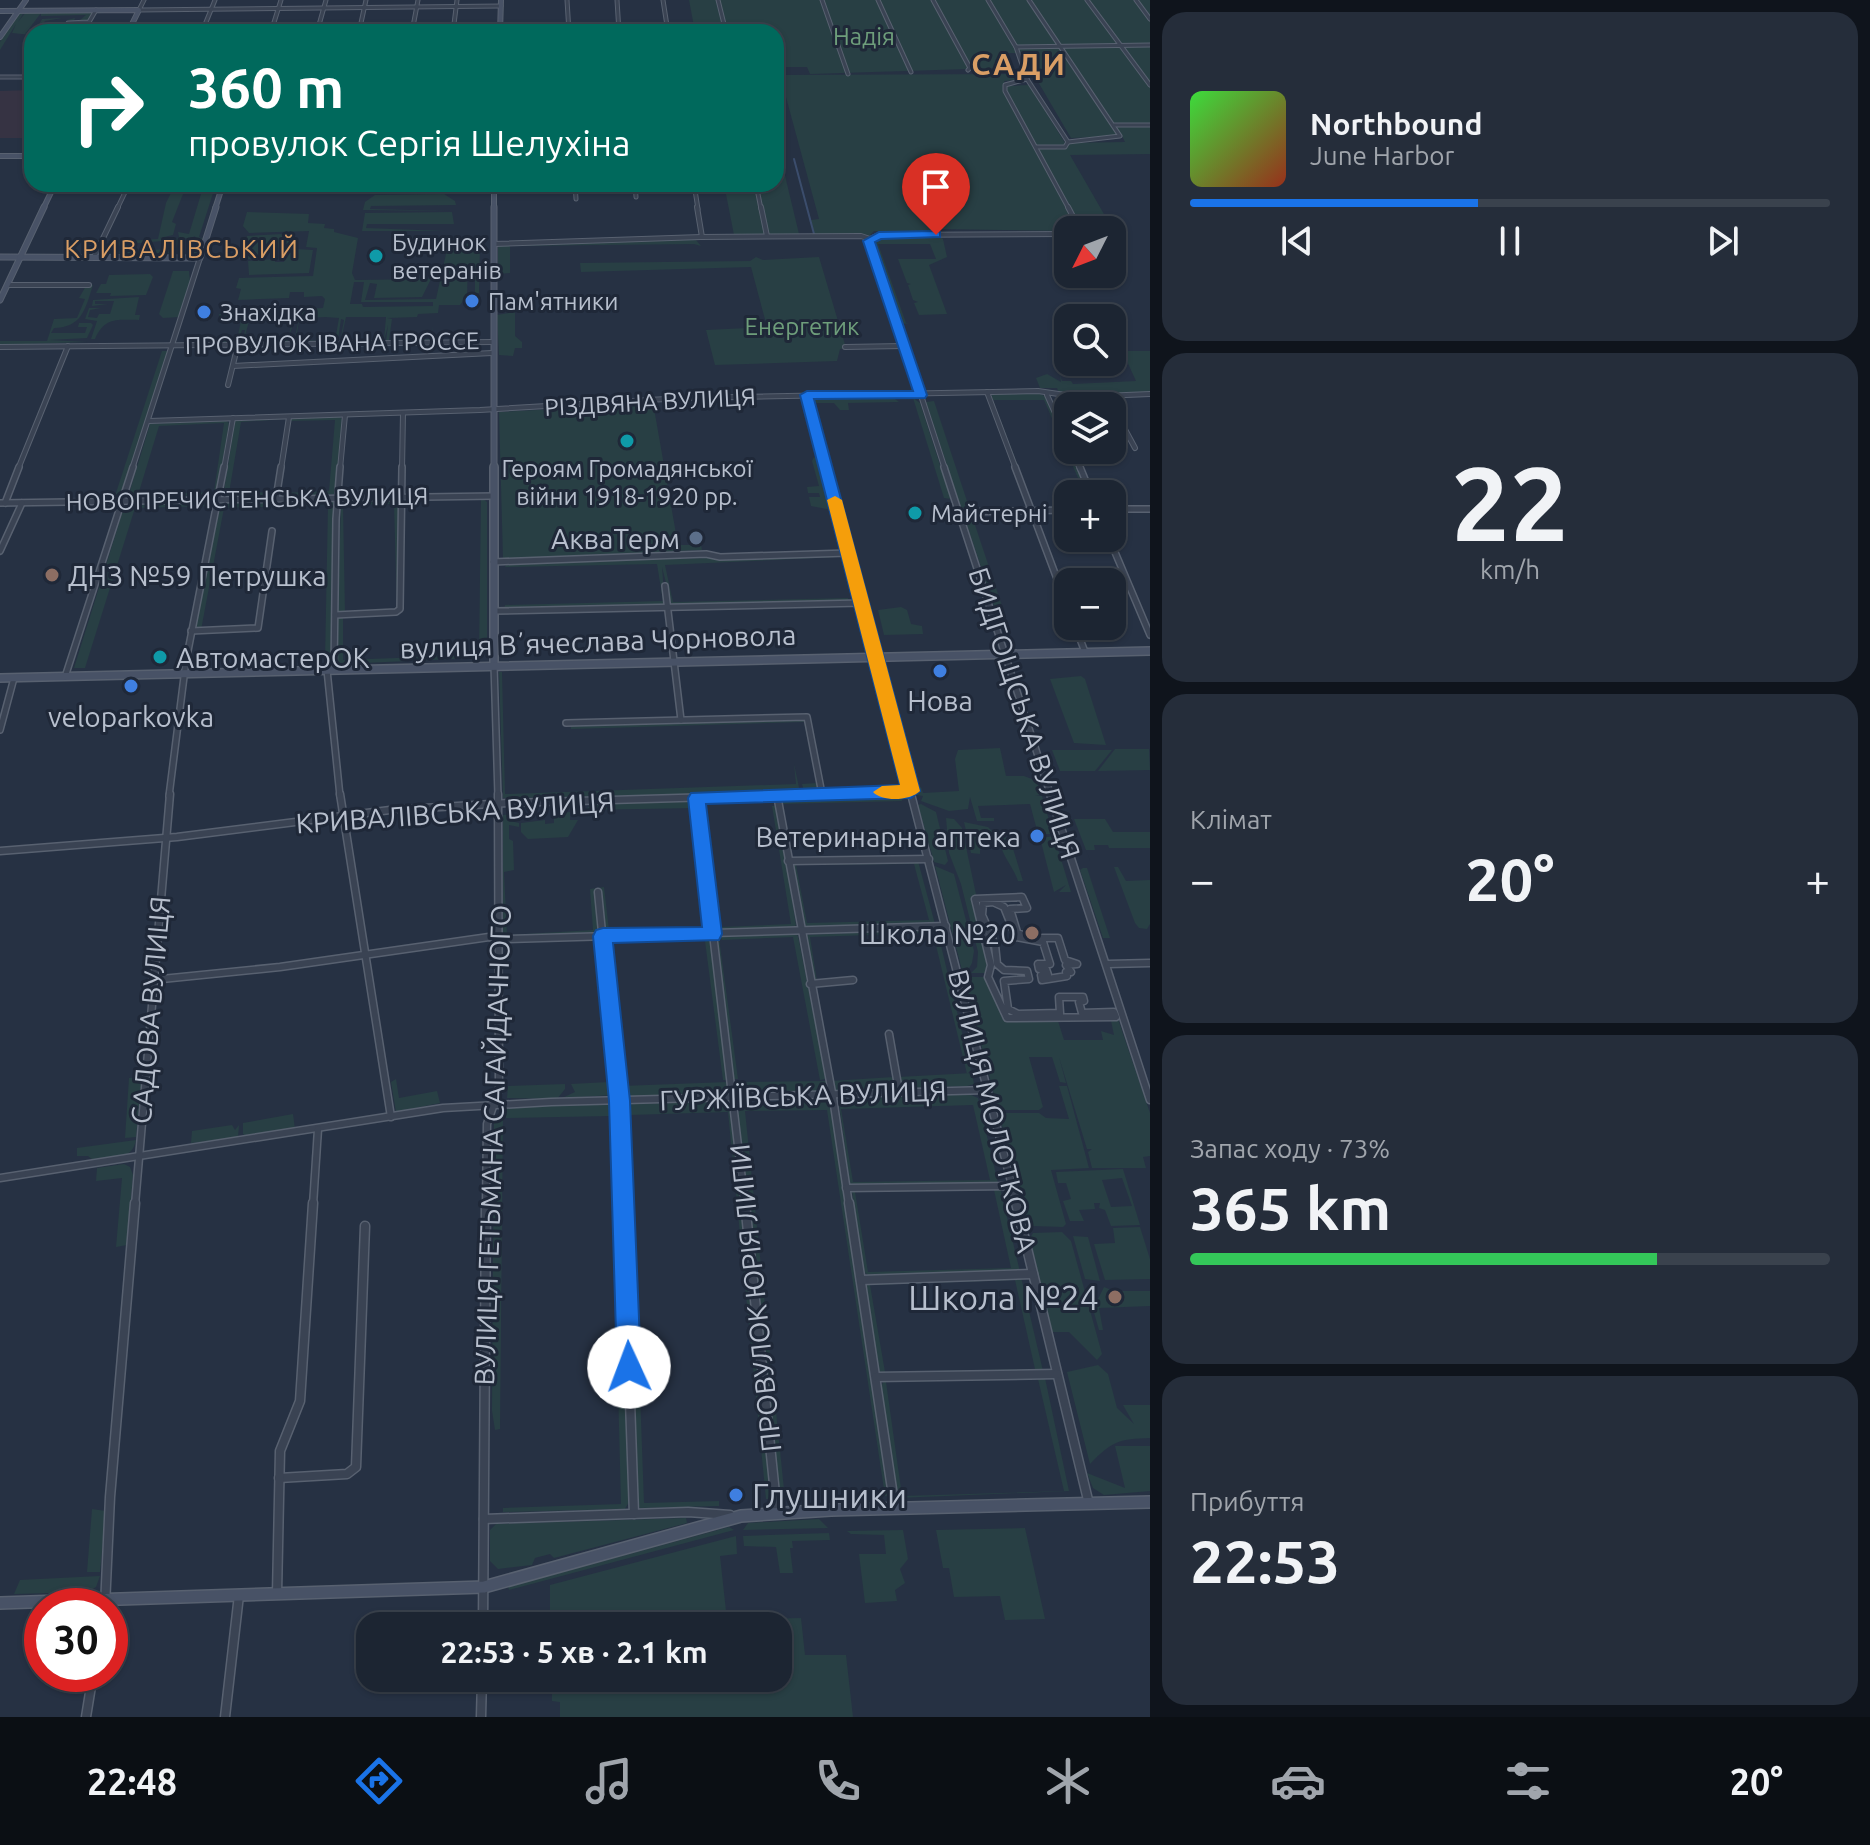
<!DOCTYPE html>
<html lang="uk">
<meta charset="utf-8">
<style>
:root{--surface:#1c2532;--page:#252d3a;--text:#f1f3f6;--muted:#a0a5ac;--line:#3a424d;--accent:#1a73e8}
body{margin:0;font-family:Ubuntu,sans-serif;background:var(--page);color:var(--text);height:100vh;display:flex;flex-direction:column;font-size:30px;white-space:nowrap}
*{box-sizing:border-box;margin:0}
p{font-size:26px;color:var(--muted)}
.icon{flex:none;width:44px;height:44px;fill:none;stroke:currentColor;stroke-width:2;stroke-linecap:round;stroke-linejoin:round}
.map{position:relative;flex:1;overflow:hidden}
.panel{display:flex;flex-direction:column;gap:12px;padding:12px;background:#0f141c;width:720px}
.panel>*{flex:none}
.guide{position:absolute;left:24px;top:24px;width:760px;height:168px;border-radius:24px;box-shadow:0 2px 6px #0004,0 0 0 2px var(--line);background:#00695c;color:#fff;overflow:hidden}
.needle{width:52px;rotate:228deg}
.tools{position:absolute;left:1054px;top:216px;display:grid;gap:16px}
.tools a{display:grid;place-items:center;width:72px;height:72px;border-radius:16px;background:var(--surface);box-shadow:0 2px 6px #0004,0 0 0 2px var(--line);font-size:40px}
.speed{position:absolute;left:24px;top:1588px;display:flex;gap:16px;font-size:40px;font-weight:700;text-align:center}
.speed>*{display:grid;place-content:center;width:104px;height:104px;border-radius:50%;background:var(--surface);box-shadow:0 2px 6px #0004,0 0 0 2px var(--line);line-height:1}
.speed .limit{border:12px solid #d22;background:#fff;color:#111}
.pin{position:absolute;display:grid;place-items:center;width:68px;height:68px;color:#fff;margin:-82px -34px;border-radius:50% 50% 50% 0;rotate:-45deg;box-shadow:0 0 8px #0007}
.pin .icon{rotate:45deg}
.me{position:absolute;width:88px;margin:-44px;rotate:358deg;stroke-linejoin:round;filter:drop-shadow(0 0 6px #0008)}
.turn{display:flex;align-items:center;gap:28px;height:168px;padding:0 32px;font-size:36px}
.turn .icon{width:104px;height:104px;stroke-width:2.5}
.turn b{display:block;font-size:56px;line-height:68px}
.big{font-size:60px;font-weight:700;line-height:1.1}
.panel .tile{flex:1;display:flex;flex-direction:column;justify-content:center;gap:12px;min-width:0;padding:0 28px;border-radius:24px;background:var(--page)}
.panel .dial{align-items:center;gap:0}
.dial b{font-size:104px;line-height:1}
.song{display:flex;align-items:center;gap:24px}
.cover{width:96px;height:96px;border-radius:12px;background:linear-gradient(135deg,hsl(120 70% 55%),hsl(10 70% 35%))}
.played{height:8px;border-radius:4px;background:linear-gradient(90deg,var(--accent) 45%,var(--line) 45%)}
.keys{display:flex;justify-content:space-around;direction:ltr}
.heat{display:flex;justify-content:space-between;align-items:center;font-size:44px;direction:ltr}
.charge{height:12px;border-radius:6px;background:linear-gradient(90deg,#34c759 73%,var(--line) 0)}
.trip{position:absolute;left:356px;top:1612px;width:436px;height:80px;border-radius:24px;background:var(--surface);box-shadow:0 2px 6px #0004,0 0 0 2px var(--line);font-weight:700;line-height:80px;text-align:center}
.tab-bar{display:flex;height:128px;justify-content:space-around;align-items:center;background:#0b0f14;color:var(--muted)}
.tab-bar .icon{width:56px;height:56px}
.tab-bar .current{color:var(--accent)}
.tab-bar b{font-size:36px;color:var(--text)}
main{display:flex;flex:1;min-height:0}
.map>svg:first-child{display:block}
</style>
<main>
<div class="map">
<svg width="1150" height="1717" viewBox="0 0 1150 1717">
<rect width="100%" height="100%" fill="#263143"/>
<polygon fill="#363343" points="32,90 32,138 0,138 0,91"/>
<g fill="#283f44" fill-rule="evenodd">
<polygon points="689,0 986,0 1017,53 999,53 1000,59 995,60 1000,68 810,74 807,67 776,67 776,32 695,32"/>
<path d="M990 0H1150V154L1070 155 1112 228 1068 231 940 229C920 239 895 230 874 231L869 236 815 237 811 220 819 219 780 75 1012 74 1016 80 1004 81 1006 86 1029 85 1065 143 1125 142 1122 136 1071 138Z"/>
<polygon points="26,12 93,12 87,22 67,20 75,18 74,21 79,21 86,15 41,16 41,13 25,34 35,32 42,19 62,18 45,21 38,32 32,32 32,35 12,33 16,24 0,50 0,42 17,14 23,14 18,22"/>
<polygon points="776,138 799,234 734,235 724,184 776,184"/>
<polygon points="182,184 187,184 172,222 176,224 173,235 160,238 165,240 162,241 128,244 134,247 114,245 116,248 107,248 106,252 171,249 171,253 98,254 101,247 110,246 108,242 158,239 166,203 173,189 182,188"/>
<polygon points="204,184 216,184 199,237 203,239 200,252 190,256 198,239 194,236 187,250 190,238 179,239 177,247 170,243 179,237 178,232 189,234"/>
<polygon points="444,194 455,201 456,205 371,206 370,209 451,211 363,210 365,202 375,195"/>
<path d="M247 212 309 214 308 223 325 224 324 228 334 229V232L358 238 352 273 355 280 431 279 422 297 374 298 377 284 370 283 365 300 436 299 448 245 480 243 479 293H475V264H468L467 296 460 305H439L438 313 418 314 417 317 387 318 392 319 389 340 429 339 433 326 430 341H386L388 325 384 341 340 342 344 320 341 319 338 340 335 342H294L298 323 294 322 287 342 242 343 245 330H242L238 343 191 344 237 340 241 321 220 322 219 314 323 308 325 299 322 296 304 297V292H290L289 298 238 300 241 289 236 288 239 278 313 276 317 248 306 247 309 231 249 233 243 226ZM354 282H364L361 302H433V306L363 307 362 304H350ZM325 317 339 318 335 341 296 340 299 320H292L288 340H244L249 321ZM346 317H386L384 340H341Z"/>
<polygon points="365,213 452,212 454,224 367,224 366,228 445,231 362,231"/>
<polygon points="282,234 282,238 295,244 295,249 313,250 309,273 249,275 248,261 275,259 275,262 284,262 288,246 279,246 278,249 272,247 272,243 258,246 267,250 266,257 241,260 247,236"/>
<polygon points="939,236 943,239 947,257 929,265 947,314 919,315 914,303 918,302 913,300 908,285 911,284 907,283 898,259 936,259 930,244 878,244 906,323 909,324 900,323 872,242 883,237"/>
<polygon points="675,239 696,240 701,246 694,244 510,246 510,273 498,274 498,247 502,245"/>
<polygon points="756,257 763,260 819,257 846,348 840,349 837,361 715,365 706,330 767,327 751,267 581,272 580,263 750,261"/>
<polygon points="173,271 189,271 190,281 179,317 163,318 159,314"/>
<polygon points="150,274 153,277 146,295 110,296 111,293 96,293 101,284 106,284 109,275"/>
<path d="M93 285C85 310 82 327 54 328L51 333H85L87 327H78L79 323H91L93 325 87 338 49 340 87 342 0 345V341H47L54 319 77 318 85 299 79 298 86 286Z"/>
<path d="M139 297 135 315H140L139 320C116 320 105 317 95 339H91L97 321 85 319 89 308H101L90 310 88 317 97 318 99 314H110L114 301H95V304H108L92 306 93 300Z"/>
<polygon points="515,312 515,336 522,342 522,348 515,348 513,356 499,355 497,315"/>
<polygon points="162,351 168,351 122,498 114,499"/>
<polygon points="1128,351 1150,351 1150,393 1054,394 1059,393 1057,388 1040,388 1036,378 1047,374 1061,382 1060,375 1062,381 1071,381 1073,384 1136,381 1126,359"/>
<polygon points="991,394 1040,394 1047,397 1088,494 1085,494 1044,400 993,400 1034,508 1068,509 1035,509 1032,507"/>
<polygon points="820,398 895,399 899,402 848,403 849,410 840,410 834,403 814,403 844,518 812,403 812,400"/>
<polygon points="913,398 920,403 951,499 944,498"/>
<polygon points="934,401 970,510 961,508 926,402"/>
<polygon points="650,404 659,406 654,406 655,414 678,545 701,545 702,550 503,559 499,412"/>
<polygon points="339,416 342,419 335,494 279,497 279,493 329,491 335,420 290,421 290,419"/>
<polygon points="287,419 241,422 229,493 275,492 275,497 223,497 235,421"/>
<path d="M225 420 229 423 217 495 128 497 150 424ZM224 423 214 492 138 495 159 426Z"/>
<polygon points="814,457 822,461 834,508 832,510 811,506 809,497 820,497 819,493 808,493 807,487 819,486 812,461"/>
<polygon points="481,497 487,502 487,654 479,655"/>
<polygon points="396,499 399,510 397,610 394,504 343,505 345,613 338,613 341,502"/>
<polygon points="332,500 335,504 331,661 325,661 328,505 224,508 201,630 195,627 221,503"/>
<polygon points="132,503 213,502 216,506 135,508 85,668 74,668 124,507"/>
<polygon points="971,513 1006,618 1003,612 996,612 964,516"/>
<polygon points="837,555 838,557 665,565 673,602 848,598 849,601 674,605 671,603 662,567 665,605 504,609 505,605 663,601 657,564 505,567 507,563"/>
<polygon points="901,607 907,610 911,624 922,626 923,634 884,635 878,610"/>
<polygon points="347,615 343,618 343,660 476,655 476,658 341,664 337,662 338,619"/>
<polygon points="499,672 502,672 505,794 796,784 794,764 800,792 503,798"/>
<polygon points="1081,676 1085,679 1106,745 1074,743 1050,679"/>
<polygon points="802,720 807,724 818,783 819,790 804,792 802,784 817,783 804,722 571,729 571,726"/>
<polygon points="1000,748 1006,776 1024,776 1037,781 1041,795 1035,796 1042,796 1053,834 1038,834 1030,804 978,806 981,818 994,818 994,821 977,821 970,797 968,809 949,811 921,801 923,796 916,795 915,788 921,787 923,793 959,791 955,759 958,750"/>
<polygon points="1115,749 1149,749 1150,770 1098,771"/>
<polygon points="1052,750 1112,750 1095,771 1060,771"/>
<polygon points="894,794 901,795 902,801 781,804 780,800"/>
<polygon points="693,800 695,808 585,810 593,803"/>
<polygon points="921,804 936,812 948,861 945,865 934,862 918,805"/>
<polygon points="772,806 777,806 796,925 791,929 714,930 700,809 705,809 719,927 791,924"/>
<polygon points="570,812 570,820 578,820 568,837 528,839 521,832 521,823 545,820 545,824 554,823 554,813"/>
<polygon points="512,814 510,821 519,823 519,827 509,825 509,839 513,841 514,870 504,872 507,935 593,930 590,889 604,887 609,930 702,928 701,916 707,916 708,929 608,933 605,930 600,892 597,932 505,937 503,934 503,815"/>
<polygon points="946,818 954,819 962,828 991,965 988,973 971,973 977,967 978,952 961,884 949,853"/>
<polygon points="1074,819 1105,819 1113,832 1150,832 1150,848 1109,848 1108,845 1094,845 1095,850 1086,850 1091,863"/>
<path d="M964 822 988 827 994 833 1010 839 1023 881H1018C1013 867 1006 861 1001 847L980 848V854L971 853Z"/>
<polygon points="1054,836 1071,892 1059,892 1066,885 1054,892 1040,838"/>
<path d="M918 861 935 924 804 928 793 863ZM914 864 929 920 807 923 796 865Z"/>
<polygon points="935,866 954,874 974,951 972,963 966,974 963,974"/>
<polygon points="1114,867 1118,867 1126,881 1150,880 1150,924 1147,929 1139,928 1135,923"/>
<polygon points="1083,868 1087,868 1110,938 1103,938 1080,870"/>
<polygon points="937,929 971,1070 967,1074 933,933 810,937 817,981 814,981 805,935"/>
<polygon points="795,934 798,936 826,1079 820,1080 793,937 722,940 720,937"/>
<polygon points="708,936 711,939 728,1080 723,1080 705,941 612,943 625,1082 620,1083 607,938"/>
<polygon points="719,938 738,1079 734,1079 716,941"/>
<polygon points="964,977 986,977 1007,1018 1048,1017 1050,1021 1058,1021 1064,1040 1103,1040 1101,1031 1114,1035 1110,1016 1118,1019 1150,1113 1150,1156 1143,1157 1146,1168 1092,1168 1088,1152 1092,1149 1087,1149 1059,1057 1066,1083 1060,1082 1052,1057 1029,1057 1043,1107 1039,1110 998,1110"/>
<polygon points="607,1055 612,1055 616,1090 613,1095 562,1098 575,1092 571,1084 609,1082"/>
<polygon points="972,1073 974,1084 967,1086 904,1088 898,1077"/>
<polygon points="142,1077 136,1137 125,1138 129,1078"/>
<polygon points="894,1077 895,1088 838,1094 831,1081"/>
<polygon points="396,1079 399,1098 437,1091 440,1103 396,1112 391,1082"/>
<polygon points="826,1081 827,1093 739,1095 735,1082"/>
<polygon points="728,1082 729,1096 624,1097 621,1086"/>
<polygon points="565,1084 565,1089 557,1099 507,1098 508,1086"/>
<polygon points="1059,1086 1067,1086 1089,1168 1051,1170 1066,1224 1063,1227 1032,1226 1026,1220 999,1113 1039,1113 1046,1118 1069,1119"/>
<path d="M969 1094 978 1098 998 1183 850 1184 839 1104 896 1095ZM973 1105 990 1180 853 1182 841 1109Z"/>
<polygon points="789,1101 826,1101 831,1104 890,1497 885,1496 827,1110 745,1111 785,1499 780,1499 738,1113 744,1104"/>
<polygon points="721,1102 731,1111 761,1375 771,1499 766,1499 728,1112 630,1115 644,1503 719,1501 719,1506 640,1508 636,1502 623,1107 626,1104"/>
<polygon points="612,1104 616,1110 630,1500 625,1509 503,1512 503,1508 621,1504 611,1116 506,1118 506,1106"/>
<polygon points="293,1114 295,1129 246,1136 243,1134 243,1123"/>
<polygon points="494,1116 503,1116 500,1429 495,1430 492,1411"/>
<polygon points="232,1125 235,1130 239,1125 238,1138 191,1143 192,1131"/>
<path d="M136 1140C132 1161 112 1158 94 1161L88 1156H77V1148Z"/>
<polygon points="124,1164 130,1167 133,1175 127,1245 116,1247 122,1178 96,1181 97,1168"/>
<path d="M1123 1169 1140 1225 1111 1226 1105 1210 1099 1208 1100 1203H1094L1095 1209 1079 1210 1084 1221H1070L1063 1201 1071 1199 1066 1183H1058L1056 1172ZM1122 1178 1132 1206 1111 1207 1102 1180Z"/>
<path d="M1000 1188 1020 1272 868 1275 864 1272 852 1191ZM994 1190 1011 1268 868 1272 855 1192Z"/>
<polygon points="1140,1227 1150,1259 1150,1279 1105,1280 1094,1244 1115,1243 1113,1228"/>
<polygon points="1062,1232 1071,1241 1102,1354 1097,1360 1069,1332 1052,1332 1030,1238 1033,1233"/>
<polygon points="1073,1236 1088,1237 1100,1281 1085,1279"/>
<path d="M1021 1277 1043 1371 880 1373 864 1283ZM1015 1280 1035 1369 885 1372 870 1285Z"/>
<polygon points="1104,1287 1114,1291 1150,1291 1150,1306 1099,1308 1103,1330 1099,1330 1093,1309"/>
<path d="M1098 1365 1108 1374 1117 1408 1134 1424 1123 1405H1150V1438C1119 1439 1112 1441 1090 1464L1067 1372Z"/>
<path d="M1045 1378 1069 1491 897 1498 881 1387 884 1380ZM1038 1379 1064 1491 902 1496 886 1382Z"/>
<polygon points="1115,1446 1150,1446 1150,1491 1104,1495 1093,1488 1087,1473 1125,1488"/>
<polygon points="92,1509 106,1511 100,1572 87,1572"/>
<polygon points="686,1518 687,1523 554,1558 550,1554 535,1558 532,1565 498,1569 490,1561 490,1530 496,1524"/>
<polygon points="819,1519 828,1528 743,1530 748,1523"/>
<polygon points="729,1527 734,1530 509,1590 508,1587"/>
<polygon points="1025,1528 1045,1619 1005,1620 1000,1596 954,1597 949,1568 943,1568 936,1530"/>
<polygon points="903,1530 908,1559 900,1569 905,1583 895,1590 897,1601 865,1603 859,1554 886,1554 884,1535 851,1534 847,1531"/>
<polygon points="829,1533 830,1540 792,1541 793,1548 790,1548 793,1573 780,1573 776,1547 744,1546 743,1536"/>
<polygon points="736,1536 737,1554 720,1556 727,1620 801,1618 805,1655 846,1655 853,1717 560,1717 560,1702 552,1701 552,1690 560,1690 559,1678 778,1678 778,1626 550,1626 550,1585"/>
<polygon points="100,1576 96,1587 87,1592 14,1594 20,1580"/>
</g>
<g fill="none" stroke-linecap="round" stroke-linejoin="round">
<polyline stroke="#3b4d6c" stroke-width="2" points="794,159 814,234"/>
<defs>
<g id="street-far4">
<polyline points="144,0 139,10 501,6"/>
<polyline points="567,0 569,32"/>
<polyline points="617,0 619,32"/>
<polyline points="663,0 668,32"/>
<polyline points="718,0 726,32"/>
<polyline points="822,0 848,74"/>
<polyline points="878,0 911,72"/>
<polyline points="933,0 970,68 968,70"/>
<polyline points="988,0 1016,47 1027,79 1068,142 1065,147 1036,147"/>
<polyline points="1029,0 1120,136 1068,142"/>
<polyline points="1087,0 1150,85"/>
<polyline points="1136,0 1150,19"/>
<polyline points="63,32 68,23 89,22 96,10"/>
<polyline points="202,32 215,0"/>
<polyline points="271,32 281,0"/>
<polyline points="317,32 326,0"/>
<polyline points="359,32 366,0"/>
<polyline points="412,32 418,0"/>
<polyline points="453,32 457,0"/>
<polyline points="1016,47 1150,45"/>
<polyline points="0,77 32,77"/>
<polyline points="1027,79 1005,85 1005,91 1069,209"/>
<polyline points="1114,125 1150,125"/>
<polyline points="575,184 576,199"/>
<polyline points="635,184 636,197"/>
<polyline points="694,184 698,209"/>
<polyline points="756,184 761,209"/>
<polyline points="117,209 129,184"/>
</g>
<g id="street-far3">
<polyline points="697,207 702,237"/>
<polyline points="761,207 767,236"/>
<polyline points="1068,207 1080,230"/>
<polyline points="870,239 945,469"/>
<polyline points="870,239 879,235 1068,234"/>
<polyline points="494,244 701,237 861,236 870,239"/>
<polyline points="94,257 118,207"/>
<polyline points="7,285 89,285"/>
<polyline points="0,347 492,342"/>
<polyline points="845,347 903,346"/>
<polyline points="233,366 492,353"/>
<polyline points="228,385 238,344"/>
<polyline points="987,392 1016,469"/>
<polyline points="807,395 826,469"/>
<polyline points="1047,395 1068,442"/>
<polyline points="1107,396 1135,448"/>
<polyline points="149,421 480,410 683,398 1038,391 1079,397 1150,394"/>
<polyline points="1072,450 1080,469"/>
<polyline points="18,469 68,346"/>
<polyline points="132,469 200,258"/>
<polyline points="224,469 233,418"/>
<polyline points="281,469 289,417"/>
<polyline points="340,469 345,415"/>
<polyline points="402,469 403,413"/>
</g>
<g id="street-far2">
<polyline points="826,467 912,796"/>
<polyline points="944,467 1051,796"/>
<polyline points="1015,467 1068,608"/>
<polyline points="1080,467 1091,494"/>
<polyline points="276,499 281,467"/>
<polyline points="0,503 494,496"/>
<polyline points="5,503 19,467"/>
<polyline points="1112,509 1150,509"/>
<polyline points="959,512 1068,510"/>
<polyline points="1109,538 1150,635"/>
<polyline points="0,551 22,503"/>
<polyline points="493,562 706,554 720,557 848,553"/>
<polyline points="665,586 681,720"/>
<polyline points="494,611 862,603"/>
<polyline points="335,615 396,612 400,609 402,467"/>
<polyline points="1075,626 1085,652"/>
<polyline points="191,631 258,628 272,531"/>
<polyline points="494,665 498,796"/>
<polyline points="327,670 340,796"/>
<polyline points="334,670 336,519 340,467"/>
<polyline points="65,677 133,467"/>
<polyline points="566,723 807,717 822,794"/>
<polyline points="0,730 14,678"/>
<polyline points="169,796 186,661 224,467"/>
<polyline points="746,796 911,791"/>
</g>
<g id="street-far1">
<polyline points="340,794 391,1117"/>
<polyline points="911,794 1017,1205"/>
<polyline points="1050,794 1150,1100"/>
<polyline points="777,795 833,1098 849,1205"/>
<polyline points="697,798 745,1205"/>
<polyline points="0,851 177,837 390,810 508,803 813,794"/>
<polyline points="788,861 929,859"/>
<polyline points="598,892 620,1114 623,1205"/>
<polygon points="1022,897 1027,908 1010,909 1017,932 1027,938 1058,938 1065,960 1077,964 1066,965 1071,972 1066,972 1067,976 1042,980 1041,975 1048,975 1046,969 1039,969 1038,964 1050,964 1043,942 1016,937 1004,907 993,902 983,903 982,915 995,945 997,964 1004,970 1027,971 1029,979 1004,981 1008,1009 1018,1014 1060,1013 1059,997 1083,997 1084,1001 1079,1002 1082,1013 1114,1012 1116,1017 1007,1018 988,977 991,965 975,899"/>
<polyline points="1108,964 1150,963"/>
<polyline points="152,980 280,967 489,937 507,939 946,926"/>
<polyline points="810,984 853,980"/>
<polyline points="889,1034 899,1091"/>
<polyline points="0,1178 443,1108 551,1102 988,1090"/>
<polyline points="846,1188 1011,1186"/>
<polyline points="135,1205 170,794"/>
<polyline points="313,1205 318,1129"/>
<polyline points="486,1205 487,1124 499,1089 498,794"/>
</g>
<g id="street">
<polyline points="623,1203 634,1514"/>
<polyline points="745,1203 777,1513"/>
<polyline points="849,1203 895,1509"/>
<polyline points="1016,1203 1089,1504"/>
<polyline points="861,1280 1033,1274"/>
<polyline points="876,1377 1057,1374"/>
<polyline points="279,1478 347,1474 356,1467 365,1226"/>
<polyline points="484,1519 688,1512 730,1515"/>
<polyline points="277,1594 280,1451 300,1401 313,1203"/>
<polyline points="105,1606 110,1497 135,1203"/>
<polyline points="483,1626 486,1203"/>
<polyline points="86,1717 93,1674"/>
<polyline points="225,1717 239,1595"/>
<polyline points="481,1717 482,1678"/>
</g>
<g id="secondary-far3">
<polyline points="0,11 139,10 128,32"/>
<polyline points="500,32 501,0"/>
<polyline points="0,37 26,0"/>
<polyline points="0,156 32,156"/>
<polyline points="494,184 494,209"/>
<polyline points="43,209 55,184"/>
<polyline points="215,209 223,184"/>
</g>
<g id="secondary-far2">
<polyline points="494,207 494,469"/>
<polyline points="0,257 200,258 216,207"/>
<polyline points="0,300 44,207"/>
</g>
<g id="secondary-far1">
<polyline points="494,467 494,665"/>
<polyline points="0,678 1150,651"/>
</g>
<polyline id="secondary" points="0,1603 484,1587 741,1516 831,1510 1150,1502"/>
</defs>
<use href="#street-far4" stroke="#586170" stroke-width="5"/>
<use href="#street-far3" stroke="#586170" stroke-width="6"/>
<use href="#street-far2" stroke="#586170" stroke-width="8"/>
<use href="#street-far1" stroke="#586170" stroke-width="9"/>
<use href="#street" stroke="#586170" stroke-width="11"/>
<use href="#secondary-far3" stroke="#586170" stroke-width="6"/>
<use href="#secondary-far2" stroke="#586170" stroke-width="7"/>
<use href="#secondary-far1" stroke="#586170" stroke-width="10"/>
<use href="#secondary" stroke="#586170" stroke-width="14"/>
<use href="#street-far4" stroke="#3a4353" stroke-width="3"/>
<use href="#street-far3" stroke="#3a4353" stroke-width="4"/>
<use href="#street-far2" stroke="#3a4353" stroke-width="5"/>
<use href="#street-far1" stroke="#3a4353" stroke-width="6"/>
<use href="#street" stroke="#3a4353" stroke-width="8"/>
<use href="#secondary-far3" stroke="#485266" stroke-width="4"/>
<use href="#secondary-far2" stroke="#485266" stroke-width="5"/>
<use href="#secondary-far1" stroke="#485266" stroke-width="7"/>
<use href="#secondary" stroke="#485266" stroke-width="11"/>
</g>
<polygon fill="#1a73e8" stroke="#114b97" stroke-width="2" points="936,231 940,232 940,237 881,239 875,242 927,395 925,398 814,399 920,791 911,798 706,804 722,934 719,940 613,943 630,1101 641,1367 637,1375 629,1379 621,1375 617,1367 609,1101 593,936 596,930 603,928 702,927 688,798 691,793 900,785 800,395 807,391 913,391 863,241 879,232"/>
<path fill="#f59e0b" d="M835 496 842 500 920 791C910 801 882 802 873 792L882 786 900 785 827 500Z"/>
<g fill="#0f9aa8" stroke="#1f2838" stroke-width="3">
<circle cx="376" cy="256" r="8"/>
<circle cx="627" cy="441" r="8"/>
<circle cx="915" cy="513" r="8"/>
<circle cx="160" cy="657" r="8"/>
</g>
<g fill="#3f7fe0" stroke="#1f2838" stroke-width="3">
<circle cx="472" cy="301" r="8"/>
<circle cx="204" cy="312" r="8"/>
<circle cx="940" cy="671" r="8"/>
<circle cx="131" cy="686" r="8"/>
<circle cx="1037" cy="836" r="8"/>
<circle cx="736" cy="1495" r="8"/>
</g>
<circle fill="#5c6f8a" stroke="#1f2838" stroke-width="3" cx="696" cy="538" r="8"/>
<g fill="#8d6e63" stroke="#1f2838" stroke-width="3">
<circle cx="52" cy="575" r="8"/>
<circle cx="1032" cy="933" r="8"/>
<circle cx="1115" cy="1297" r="8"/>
</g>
<g text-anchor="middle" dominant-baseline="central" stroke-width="6" stroke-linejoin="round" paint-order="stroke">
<g font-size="24" fill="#6e9e7b" stroke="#1f2838">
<text x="864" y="36">Надія</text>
<text x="802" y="326">Енергетик</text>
</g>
<g font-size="24" fill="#b7bfcd" stroke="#1f2838" text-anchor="start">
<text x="392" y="242">Будинок<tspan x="392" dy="28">ветеранів</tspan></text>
<text x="488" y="301">Пам'ятники</text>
<text x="220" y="312">Знахідка</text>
<text x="627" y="468" text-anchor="middle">Героям Громадянської<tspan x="627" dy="28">війни 1918-1920 рр.</tspan></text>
<text x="931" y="513">Майстерні</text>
</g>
<g font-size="24" fill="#b7bfcd" stroke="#1f2838">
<text transform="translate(332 343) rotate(-1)">ПРОВУЛОК ІВАНА ГРОССЕ</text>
<text transform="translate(650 402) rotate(-3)">РІЗДВЯНА ВУЛИЦЯ</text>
<text transform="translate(247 499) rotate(-1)">НОВОПРЕЧИСТЕНСЬКА ВУЛИЦЯ</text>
</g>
<g font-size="26" letter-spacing="2" fill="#da9e65" stroke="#1f2838">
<text x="182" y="248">КРИВАЛІВСЬКИЙ</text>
</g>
<g font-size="28" fill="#b7bfcd" stroke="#1f2838" text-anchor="end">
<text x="680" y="538">АкваТерм</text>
<text x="68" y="575" text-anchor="start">ДНЗ №59 Петрушка</text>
<text x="176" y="657" text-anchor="start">АвтомастерОК</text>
<text x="940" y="700" text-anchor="middle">Нова</text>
<text x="131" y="716" text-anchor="middle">veloparkovka</text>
<text x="1021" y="836">Ветеринарна аптека</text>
<text x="1016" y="933">Школа №20</text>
</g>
<g font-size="28" fill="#b7bfcd" stroke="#1f2838">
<text transform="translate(598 641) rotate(-2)">вулиця Вʼячеслава Чорновола</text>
<text transform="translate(1025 713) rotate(72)">БИДГОЩСЬКА ВУЛИЦЯ</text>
<text transform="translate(455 812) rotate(-4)">КРИВАЛІВСЬКА ВУЛИЦЯ</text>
<text transform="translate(150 1010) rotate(-85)">САДОВА ВУЛИЦЯ</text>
<text transform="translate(803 1095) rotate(-2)">ГУРЖІЇВСЬКА ВУЛИЦЯ</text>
<text transform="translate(993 1111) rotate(76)">ВУЛИЦЯ МОЛОТКОВА</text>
<text transform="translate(492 1145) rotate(-88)">ВУЛИЦЯ ГЕТЬМАНА САГАЙДАЧНОГО</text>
<text transform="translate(755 1298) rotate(-96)">ПРОВУЛОК ЮРІЯ ЛИПИ</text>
</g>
<g font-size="30" font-weight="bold" letter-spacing="2" fill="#da9e65" stroke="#1f2838">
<text x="1019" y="64">САДИ</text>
</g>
<g font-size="34" fill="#b7bfcd" stroke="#1f2838" text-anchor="end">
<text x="1099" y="1297">Школа №24</text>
<text x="752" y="1495" text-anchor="start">Глушники</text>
</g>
</g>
</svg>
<div class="tools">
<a><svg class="needle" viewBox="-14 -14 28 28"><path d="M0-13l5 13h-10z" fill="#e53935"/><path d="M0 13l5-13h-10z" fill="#a0a5ac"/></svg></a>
<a><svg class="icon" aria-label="search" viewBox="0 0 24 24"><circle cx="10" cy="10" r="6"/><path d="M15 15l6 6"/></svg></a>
<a><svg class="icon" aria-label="layers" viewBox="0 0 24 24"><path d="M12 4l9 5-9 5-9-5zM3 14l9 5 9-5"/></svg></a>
<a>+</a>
<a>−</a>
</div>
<div class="speed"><div class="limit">30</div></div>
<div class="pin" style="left:936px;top:235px;background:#d93025"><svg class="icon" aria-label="arrive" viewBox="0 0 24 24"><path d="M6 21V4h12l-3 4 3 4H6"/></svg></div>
<svg class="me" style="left:629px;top:1367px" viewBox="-20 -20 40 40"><circle r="19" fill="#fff"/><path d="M0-13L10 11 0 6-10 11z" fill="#1a73e8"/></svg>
<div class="trip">22:53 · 5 хв · 2.1 km</div>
<div class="guide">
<div class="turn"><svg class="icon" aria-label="right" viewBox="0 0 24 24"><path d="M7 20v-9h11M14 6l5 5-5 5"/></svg><div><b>360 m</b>провулок Сергія Шелухіна</div></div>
</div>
</div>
<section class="panel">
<div class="tile">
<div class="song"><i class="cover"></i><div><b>Northbound</b><p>June Harbor</p></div></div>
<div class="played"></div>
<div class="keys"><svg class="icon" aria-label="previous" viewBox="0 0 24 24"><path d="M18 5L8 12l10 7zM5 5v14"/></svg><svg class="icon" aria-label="pause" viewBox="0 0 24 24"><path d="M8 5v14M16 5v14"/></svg><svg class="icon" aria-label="next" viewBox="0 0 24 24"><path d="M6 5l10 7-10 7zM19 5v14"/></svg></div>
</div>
<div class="tile dial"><b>22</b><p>km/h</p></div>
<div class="tile"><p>Клімат</p>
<div class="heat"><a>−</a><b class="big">20°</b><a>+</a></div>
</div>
<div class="tile"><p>Запас ходу · 73%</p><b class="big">365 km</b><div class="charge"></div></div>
<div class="tile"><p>Прибуття</p><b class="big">22:53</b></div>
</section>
</main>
<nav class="tab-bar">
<b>22:48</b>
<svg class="icon current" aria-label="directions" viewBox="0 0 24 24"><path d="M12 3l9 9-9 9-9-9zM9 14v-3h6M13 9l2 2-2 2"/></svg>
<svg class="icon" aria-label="music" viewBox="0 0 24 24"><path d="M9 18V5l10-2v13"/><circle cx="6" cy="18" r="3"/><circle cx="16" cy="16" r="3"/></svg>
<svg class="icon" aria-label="phone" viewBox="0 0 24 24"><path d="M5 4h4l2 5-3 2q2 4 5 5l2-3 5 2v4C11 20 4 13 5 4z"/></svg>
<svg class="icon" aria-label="climate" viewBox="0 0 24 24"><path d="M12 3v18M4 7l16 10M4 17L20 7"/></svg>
<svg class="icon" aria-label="car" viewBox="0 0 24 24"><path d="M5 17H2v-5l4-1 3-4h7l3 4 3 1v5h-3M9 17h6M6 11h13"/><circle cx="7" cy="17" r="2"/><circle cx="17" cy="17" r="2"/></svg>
<svg class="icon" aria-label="filters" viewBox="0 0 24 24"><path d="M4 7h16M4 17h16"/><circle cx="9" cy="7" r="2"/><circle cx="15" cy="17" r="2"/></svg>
<b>20°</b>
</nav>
